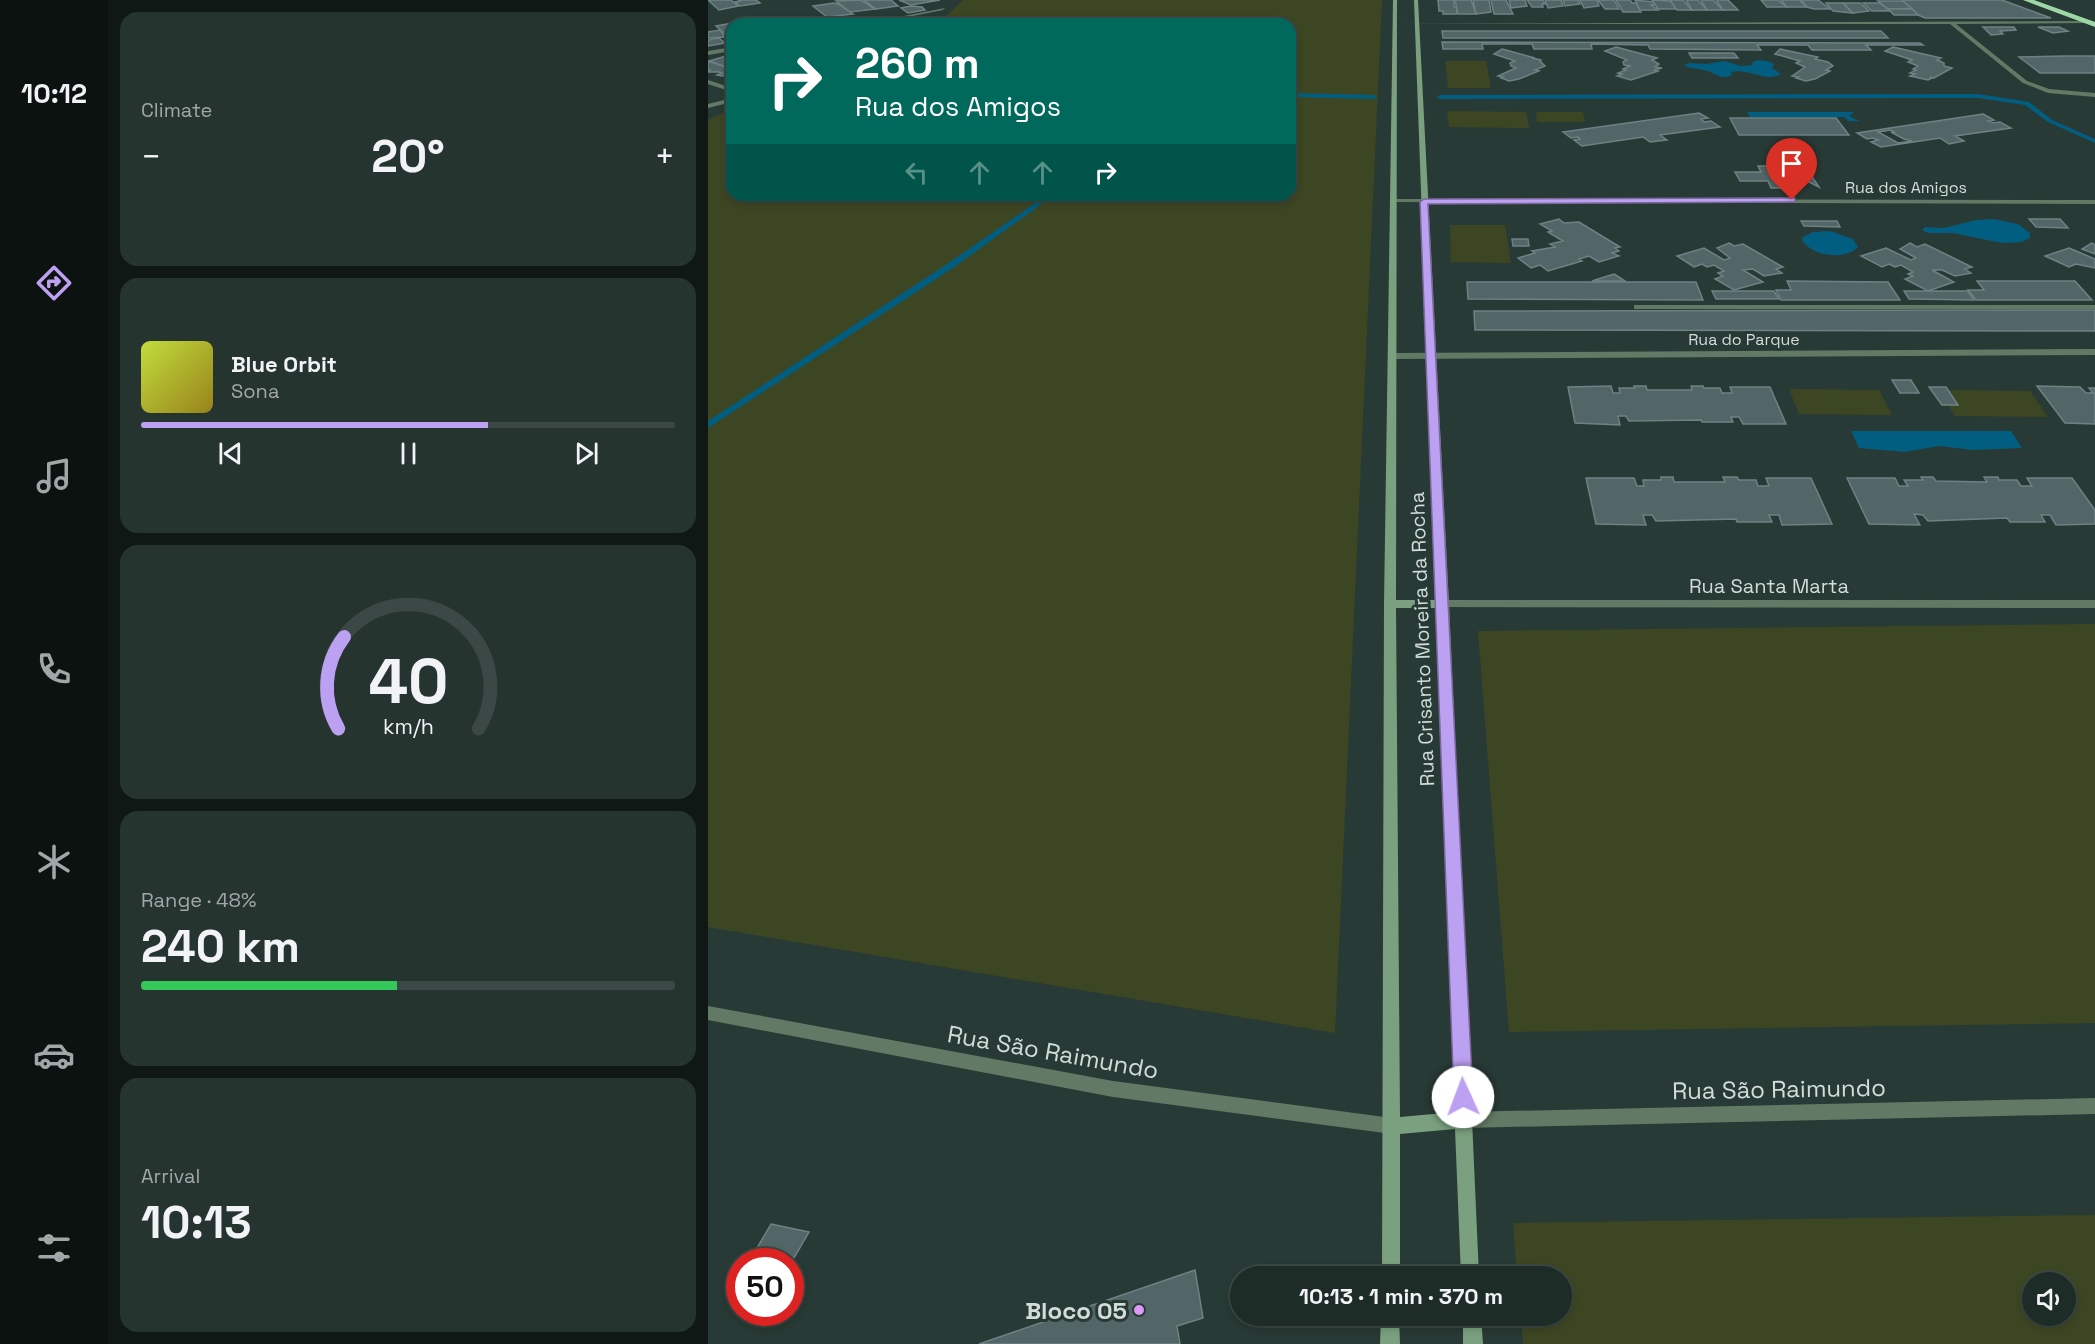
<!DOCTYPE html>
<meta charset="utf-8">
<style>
:root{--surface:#1e2c28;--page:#263430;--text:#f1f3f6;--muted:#a1a7a8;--line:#3c4845;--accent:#bca0f2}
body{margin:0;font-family:"Space Grotesk",sans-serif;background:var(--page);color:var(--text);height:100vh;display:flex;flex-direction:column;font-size:22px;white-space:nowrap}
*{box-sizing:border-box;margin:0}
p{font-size:20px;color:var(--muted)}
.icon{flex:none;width:33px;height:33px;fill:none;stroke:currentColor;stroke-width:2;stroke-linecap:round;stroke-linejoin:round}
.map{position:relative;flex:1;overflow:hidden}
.side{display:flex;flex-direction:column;gap:12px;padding:12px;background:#101816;width:600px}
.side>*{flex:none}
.guide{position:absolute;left:18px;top:18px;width:570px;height:183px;border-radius:18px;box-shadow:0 3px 9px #0003,0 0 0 2px var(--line);background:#00695c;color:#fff;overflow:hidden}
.controls{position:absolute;left:1314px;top:1272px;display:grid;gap:12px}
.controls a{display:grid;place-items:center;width:54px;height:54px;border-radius:50%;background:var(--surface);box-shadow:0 3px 9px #0003,0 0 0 2px var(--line);font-size:30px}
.speed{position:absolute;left:18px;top:1248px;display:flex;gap:12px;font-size:30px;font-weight:700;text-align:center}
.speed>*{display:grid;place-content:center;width:78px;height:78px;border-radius:50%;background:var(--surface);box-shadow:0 3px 9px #0003,0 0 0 2px var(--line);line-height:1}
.speed .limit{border:9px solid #d22;background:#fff;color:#111}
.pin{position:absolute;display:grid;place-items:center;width:51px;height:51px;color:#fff;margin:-62px -26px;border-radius:50% 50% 50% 0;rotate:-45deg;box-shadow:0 0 6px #0007}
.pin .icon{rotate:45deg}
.me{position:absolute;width:66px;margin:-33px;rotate:358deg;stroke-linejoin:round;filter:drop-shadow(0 0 4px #0008)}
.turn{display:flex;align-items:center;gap:21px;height:126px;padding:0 30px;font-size:27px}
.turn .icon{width:78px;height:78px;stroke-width:2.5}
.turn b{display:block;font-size:42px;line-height:51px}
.lanes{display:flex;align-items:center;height:57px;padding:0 30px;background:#0003;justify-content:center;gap:30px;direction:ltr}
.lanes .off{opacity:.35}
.big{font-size:45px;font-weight:800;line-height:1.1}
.side .card{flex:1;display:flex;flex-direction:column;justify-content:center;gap:9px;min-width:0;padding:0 21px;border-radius:18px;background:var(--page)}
.side .dial{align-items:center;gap:0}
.dial svg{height:156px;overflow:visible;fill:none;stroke:var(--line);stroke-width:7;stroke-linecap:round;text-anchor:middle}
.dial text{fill:var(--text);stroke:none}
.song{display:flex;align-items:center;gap:18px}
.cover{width:72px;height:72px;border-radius:9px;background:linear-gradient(135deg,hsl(70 70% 55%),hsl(50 70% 35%))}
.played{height:6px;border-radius:3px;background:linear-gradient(90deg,var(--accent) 65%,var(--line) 65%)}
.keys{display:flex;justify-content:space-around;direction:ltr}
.heat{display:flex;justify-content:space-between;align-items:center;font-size:33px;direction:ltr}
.charge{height:9px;border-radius:4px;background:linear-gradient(90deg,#34c759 48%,var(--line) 0)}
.trip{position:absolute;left:522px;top:1266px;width:342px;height:60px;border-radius:30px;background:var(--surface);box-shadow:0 3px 9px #0003,0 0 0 2px var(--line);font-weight:800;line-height:60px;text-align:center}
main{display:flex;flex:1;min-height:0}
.dock{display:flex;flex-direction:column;width:108px;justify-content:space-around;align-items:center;background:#0c1210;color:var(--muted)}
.dock .icon{width:42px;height:42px}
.dock .on{color:var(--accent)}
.dock b{font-size:27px;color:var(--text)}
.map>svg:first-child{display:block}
</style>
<main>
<nav class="dock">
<b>10:12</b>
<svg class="icon on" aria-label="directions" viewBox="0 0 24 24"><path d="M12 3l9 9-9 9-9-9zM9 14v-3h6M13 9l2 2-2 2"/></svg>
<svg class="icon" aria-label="music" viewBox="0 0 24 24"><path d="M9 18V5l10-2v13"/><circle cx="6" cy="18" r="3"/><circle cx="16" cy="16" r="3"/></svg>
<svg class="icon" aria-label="phone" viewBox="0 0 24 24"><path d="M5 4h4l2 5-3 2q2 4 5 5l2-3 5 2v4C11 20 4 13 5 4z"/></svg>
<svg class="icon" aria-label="climate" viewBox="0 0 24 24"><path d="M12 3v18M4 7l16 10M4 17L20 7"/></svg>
<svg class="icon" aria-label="car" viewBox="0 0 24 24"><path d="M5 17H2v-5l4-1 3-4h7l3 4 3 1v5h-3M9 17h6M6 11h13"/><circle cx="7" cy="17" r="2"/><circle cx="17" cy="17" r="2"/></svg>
<svg class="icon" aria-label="filters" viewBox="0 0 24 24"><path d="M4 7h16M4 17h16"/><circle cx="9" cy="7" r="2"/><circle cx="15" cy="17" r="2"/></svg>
</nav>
<section class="side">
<div class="card"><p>Climate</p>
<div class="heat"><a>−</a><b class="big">20°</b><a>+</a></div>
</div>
<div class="card">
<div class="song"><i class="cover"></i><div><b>Blue Orbit</b><p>Sona</p></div></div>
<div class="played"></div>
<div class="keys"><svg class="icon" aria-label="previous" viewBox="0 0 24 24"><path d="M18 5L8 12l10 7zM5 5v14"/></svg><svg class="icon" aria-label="pause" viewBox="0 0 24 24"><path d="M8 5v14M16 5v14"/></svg><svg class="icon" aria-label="next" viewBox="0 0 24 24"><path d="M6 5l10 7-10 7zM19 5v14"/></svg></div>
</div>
<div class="card dial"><svg viewBox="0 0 100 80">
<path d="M14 69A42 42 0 1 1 86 69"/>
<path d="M14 69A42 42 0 0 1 17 22" stroke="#bca0f2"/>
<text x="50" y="56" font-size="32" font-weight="700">40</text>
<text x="50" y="72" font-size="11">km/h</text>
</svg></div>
<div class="card"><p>Range · 48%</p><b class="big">240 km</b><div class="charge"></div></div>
<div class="card"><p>Arrival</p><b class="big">10:13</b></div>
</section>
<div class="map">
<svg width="1387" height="1344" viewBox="0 0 1387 1344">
<rect width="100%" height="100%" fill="#283a35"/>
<g fill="#3d4623" fill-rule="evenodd">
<polygon points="255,0 674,0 627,1033 0,927 0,120 24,109 24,195 582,195 582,24 220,24 238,16"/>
<polygon points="737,61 778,61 783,88 740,88"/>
<polygon points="739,111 818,112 821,128 741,127"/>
<polygon points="828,112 875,112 877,122 829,122"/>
<polygon points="742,225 797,225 803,263 743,262"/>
<polygon points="1081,389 1171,390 1184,415 1091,414"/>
<polygon points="1231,390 1322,391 1340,417 1247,416"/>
<polygon points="1387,624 1387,1023 801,1032 770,631"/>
<path d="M1387 1215V1344H815L813 1316H854V1276H809L805 1223ZM1324 1282H1358V1316H1324Z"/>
</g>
<g fill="#015e80">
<path d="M1016 61 1033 66 1045 65 1044 62C1051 59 1059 60 1066 64L1064 68 1073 74C1058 83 1041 68 1023 72L1024 75C1012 81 1007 72 996 70 988 68 983 70 976 65L981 63 999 64Z"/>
<polygon points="1039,112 1146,112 1141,116 1151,121 1140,121 1137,117 1042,117"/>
<polygon points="1285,219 1310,224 1322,233 1322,238 1314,242 1294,243 1244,233 1220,233 1214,230 1217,227 1236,228 1268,220"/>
<path d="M1122 231 1145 239 1150 247C1137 261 1103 256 1094 240L1095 237 1105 232Z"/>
<polygon points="1143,431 1303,431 1314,448 1265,450 1231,446 1197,452 1151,448"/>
</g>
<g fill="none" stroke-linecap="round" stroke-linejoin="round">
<g fill="#015e80" fill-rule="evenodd">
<polygon points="582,93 666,95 669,97 666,99 582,97"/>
<polygon points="1270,94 1321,102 1344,120 1387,139 1387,143 1340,122 1317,105 1270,98 732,99 729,97 732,95"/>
<polygon points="339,195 346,195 245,268 0,428 0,421 239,264"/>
</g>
</g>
<g fill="#526668" stroke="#6e8284" stroke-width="1.5" fill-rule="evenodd">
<polygon points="0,0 23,0 30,6 11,10"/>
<polygon points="30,0 48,0 52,3 32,6 27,2 32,1"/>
<polygon points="153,0 167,9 142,12 128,1"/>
<polygon points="156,0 183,0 190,6 168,9"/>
<polygon points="191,0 232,0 203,5"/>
<polygon points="730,0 746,0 746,7 749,7 749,14 735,14 735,11 731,11"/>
<polygon points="747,0 763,0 768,14 750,14"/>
<polygon points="765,0 781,0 783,12 768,14"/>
<polygon points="783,0 798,0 805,14 786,14"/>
<polygon points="801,0 817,0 819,6 803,8"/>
<polygon points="819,0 835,0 837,4 834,4 835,7 824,7"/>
<polygon points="837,0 853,0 855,6 840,8"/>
<polygon points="855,0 870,0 872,4 857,6"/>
<polygon points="872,0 889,0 891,6 876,8"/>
<polygon points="890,0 906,0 911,9 897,9"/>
<polygon points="908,0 922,0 924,3 928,3 933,12 915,12"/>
<polygon points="927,0 946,2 947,5 943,5 950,10 932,10"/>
<polygon points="944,0 963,1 968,9 950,9"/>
<polygon points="962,0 975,0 984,10 969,10"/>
<polygon points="978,0 990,0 999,10 984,10"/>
<polygon points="993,0 1005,0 1015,10 999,10"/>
<polygon points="1008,0 1020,0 1030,10 1015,10"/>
<polygon points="1053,0 1070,0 1079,7 1059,7"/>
<polygon points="1073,0 1091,0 1099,7 1079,7"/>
<polygon points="1093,0 1110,0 1122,9 1106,9 1099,7"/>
<polygon points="1294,0 1343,18 1217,18 1210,15 1194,0"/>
<polygon points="1170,1 1195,1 1204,9 1180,9"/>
<polygon points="126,3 130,4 145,14 119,17 105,6"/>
<polygon points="1118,3 1135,3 1145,13 1125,11"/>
<polygon points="1135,3 1152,3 1161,11 1145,13"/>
<polygon points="1155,3 1172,3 1182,11 1164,11"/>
<polygon points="203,6 214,7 217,10 200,13 193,8"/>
<polygon points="1180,9 1204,9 1210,15 1186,15"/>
<polygon points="59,17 65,24 46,24 42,20"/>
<polygon points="25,23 24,33 17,34 8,26"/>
<polygon points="1275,27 1306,27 1308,30 1292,31 1295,34 1283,35"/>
<polygon points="1330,27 1351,27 1360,31 1345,33"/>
<polygon points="12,30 17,37 0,38 0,32"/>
<polygon points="734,31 1173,31 1180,38 735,38"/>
<polygon points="11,38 17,43 0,46 0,40"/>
<polygon points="734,42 1212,43 1215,45 1158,45 1163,50 1104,50 1100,45 1049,45 1053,50 942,49 940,45 883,44 884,49 826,49 824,44 774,44 775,49 735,49"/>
<polygon points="908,47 949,58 944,60 951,64 947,67 954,68 946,70 950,71 923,80 909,76 914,74 910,73 918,70 915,69 922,66 916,65 915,62 919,60 897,51"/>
<polygon points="1185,47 1233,58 1229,60 1236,63 1236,66 1244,68 1226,78 1222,77 1224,78 1220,80 1202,76 1207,74 1202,73 1208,70 1205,69 1210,66 1200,62 1204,60 1177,51"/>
<polygon points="794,49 827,58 824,58 833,60 832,61 837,66 827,70 831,71 811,79 801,81 793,78 795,77 790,76 808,68 803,66 802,63 807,61 786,54"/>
<polygon points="1072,49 1110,57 1107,59 1120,62 1125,66 1118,70 1122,71 1107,79 1098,81 1088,78 1090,77 1084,76 1097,67 1088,63 1092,61 1067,54"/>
<polygon points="981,53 1026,53 1030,58 984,58"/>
<polygon points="18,56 24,58 24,69 1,61"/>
<polygon points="1356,56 1387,56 1387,73 1332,73 1311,57"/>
<polygon points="0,61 24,69 24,74 14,76 9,75 14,73 11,72 0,72 2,70 0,70"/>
<polygon points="991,113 1000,118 993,119 996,122 1003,121 1012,127 952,135 959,140 942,142 935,137 874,146 866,140 872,139 870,137 863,138 855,132"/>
<path d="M1275 114 1286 120 1280 121 1285 123 1292 122 1303 128 1247 136 1256 141 1241 144 1232 138 1173 147 1163 142 1170 140 1165 138 1159 139 1149 133ZM1183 130 1186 132H1183L1196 139 1204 141 1190 143 1170 132Z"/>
<polygon points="1022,118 1128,118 1141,135 1031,135"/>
<polygon points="1050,166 1064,166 1067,172 1101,172 1111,187 1099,181 1073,181 1077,188 1063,188 1060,181 1032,181 1027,172 1053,172"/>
<polygon points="851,219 856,223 871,222 912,247 907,248 911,251 904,253 911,256 891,262 881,256 871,259 874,261 840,271 832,265 823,268 810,258 827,253 824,251 847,247 842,244 855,241 840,232 844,231 832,224"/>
<polygon points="1321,219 1352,219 1360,228 1328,227"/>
<polygon points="1093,221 1129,221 1132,227 1096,226"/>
<polygon points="804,239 820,239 821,246 805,246"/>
<polygon points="1021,243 1026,246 1035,244 1075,267 1068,269 1074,273 1056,276 1045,269 1035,270 1055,282 1026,290 1007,279 1015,276 1010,273 1016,271 1006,265 999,267 994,264 986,267 969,256 996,248 1016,260 1022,258 1009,248"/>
<polygon points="1202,243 1209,247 1217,244 1264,267 1257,269 1263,273 1247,276 1234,270 1224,270 1246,282 1220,291 1197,279 1205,276 1200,274 1205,272 1193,265 1187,267 1181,264 1174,267 1153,256 1178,248 1203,260 1208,258 1192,249"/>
<polygon points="1384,243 1387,245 1387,254 1374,249"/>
<polygon points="1361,248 1387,259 1387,268 1368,264 1361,267 1337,256"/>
<polygon points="906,274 917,281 884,281 890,279"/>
<polygon points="1079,281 1180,282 1192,300 1073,300 1068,290 1083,290"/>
<polygon points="1269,281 1367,281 1384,300 1268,300 1260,290 1276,290"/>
<polygon points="759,282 988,282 995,300 760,299"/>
<polygon points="1004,291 1066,291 1071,299 1008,299"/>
<polygon points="1196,291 1260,291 1266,300 1201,299"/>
<polygon points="1387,310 1387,331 767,330 766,311"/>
<polygon points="1184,380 1203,380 1211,393 1192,393"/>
<polygon points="903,386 905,393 912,393 911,388 927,388 926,386 938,386 939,390 984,390 983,386 995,386 996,388 1012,388 1014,393 1024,393 1022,387 1062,387 1078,424 1035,424 1031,417 1023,417 1025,422 994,422 993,420 921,421 918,416 910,416 912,425 867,423 860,387"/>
<polygon points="1329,386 1372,387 1378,393 1385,393 1381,388 1387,388 1387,424 1357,423"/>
<polygon points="1221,387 1238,387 1250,405 1234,405"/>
<polygon points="953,477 965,477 966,482 1017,482 1015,477 1029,477 1031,480 1048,480 1050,486 1061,486 1058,478 1103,478 1124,524 1074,525 1071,515 1061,515 1064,522 1029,522 1028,519 948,521 944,515 935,515 938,525 888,524 878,478 926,478 929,486 936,486 935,480 953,480"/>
<polygon points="1213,477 1225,477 1228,481 1279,482 1276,477 1290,477 1291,480 1309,480 1313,486 1324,486 1319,478 1364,478 1387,510 1387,524 1348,525 1342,515 1333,515 1337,522 1302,522 1299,518 1220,521 1215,515 1206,514 1212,525 1161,524 1139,478 1187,478 1191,486 1200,486 1196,480 1215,480"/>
<polygon points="63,1224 101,1232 86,1258 49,1248"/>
<polygon points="487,1270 495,1318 469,1326 472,1344 271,1344"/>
</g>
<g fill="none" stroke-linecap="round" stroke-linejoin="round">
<g fill="#627a65" fill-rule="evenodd">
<polygon points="237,8 235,10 165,24 155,24"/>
<polygon points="1379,21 1381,23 1248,24 1319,81 1341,89 1387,93 1387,97 1340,93 1315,83 1242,24 686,24"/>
<polygon points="24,47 24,51 0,55 0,51"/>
<polygon points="0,80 24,88 24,92 0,84"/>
<polygon points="24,98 24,102 0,108 0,104"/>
<polygon points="686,199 1387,200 1387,204 684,202 684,200"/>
<rect x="926" y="305" width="461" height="4"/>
<polygon points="1387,349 1387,355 686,359 682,356 686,353"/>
<polygon points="735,600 1387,600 1387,608 731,607 729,604"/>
<polygon points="0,1006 405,1081 684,1118 690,1120 692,1126 690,1132 684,1134 405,1097 0,1020"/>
<polygon points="1387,1098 1387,1114 756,1128 750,1126 748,1120 750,1114 756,1112"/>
</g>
<g fill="#7aa07f" fill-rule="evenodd">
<path d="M685 0H689L688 600H728L706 0H710L741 604 771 1276H753L747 1129 692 1134V1276H674L676 604ZM688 608H728L747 1112 692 1117Z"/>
<polygon points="673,1316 691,1316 692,1344 672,1344"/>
<polygon points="755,1316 773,1316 775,1344 755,1344"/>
</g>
<polygon fill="#9cd7a5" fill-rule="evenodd" points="1315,0 1326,0 1387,22 1387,27"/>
</g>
<polygon fill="#bca0f2" stroke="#7a689d" stroke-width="1.5" points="1084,198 1087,198 1087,202 720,204 765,1097 762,1104 755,1106 749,1104 746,1097 712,202 716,199"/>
<circle fill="#da9af6" stroke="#283a35" stroke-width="2" cx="431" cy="1310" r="6"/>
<g text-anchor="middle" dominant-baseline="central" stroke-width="6" stroke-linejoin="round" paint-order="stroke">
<g font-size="16" fill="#d2dcd9" stroke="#283a35">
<text x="1198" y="187">Rua dos Amigos</text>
<text x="1036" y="339">Rua do Parque</text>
</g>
<g font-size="20" fill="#d2dcd9" stroke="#283a35">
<text x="1061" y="586">Rua Santa Marta</text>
<text transform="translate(714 639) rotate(-92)">Rua Crisanto Moreira da Rocha</text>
</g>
<g font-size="24" fill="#d2dcd9" stroke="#283a35">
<text transform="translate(345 1052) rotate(10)">Rua São Raimundo</text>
<text transform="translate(1071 1089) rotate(-1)">Rua São Raimundo</text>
</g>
<g font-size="24" font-weight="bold" fill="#d2dcd9" stroke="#283a35" text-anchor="end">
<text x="419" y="1310">Bloco 05</text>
</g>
</g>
</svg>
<div class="controls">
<a><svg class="icon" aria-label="sound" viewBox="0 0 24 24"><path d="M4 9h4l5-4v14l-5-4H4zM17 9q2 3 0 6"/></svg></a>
</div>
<div class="speed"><div class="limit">50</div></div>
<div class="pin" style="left:1084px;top:200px;background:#d93025"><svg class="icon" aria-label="arrive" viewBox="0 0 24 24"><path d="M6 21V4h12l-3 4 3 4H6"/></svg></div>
<svg class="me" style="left:755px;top:1097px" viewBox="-20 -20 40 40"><circle r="19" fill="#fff"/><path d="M0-13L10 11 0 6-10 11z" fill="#bca0f2"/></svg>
<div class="trip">10:13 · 1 min · 370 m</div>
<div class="guide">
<div class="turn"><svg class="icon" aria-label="right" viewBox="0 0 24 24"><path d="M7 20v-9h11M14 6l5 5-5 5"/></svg><div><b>260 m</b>Rua dos Amigos</div></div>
<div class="lanes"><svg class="icon off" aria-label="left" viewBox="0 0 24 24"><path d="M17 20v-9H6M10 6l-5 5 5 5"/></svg><svg class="icon off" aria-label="ahead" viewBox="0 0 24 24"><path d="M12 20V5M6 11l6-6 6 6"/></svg><svg class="icon off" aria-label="ahead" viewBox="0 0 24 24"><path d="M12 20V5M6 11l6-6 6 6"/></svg><svg class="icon" aria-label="right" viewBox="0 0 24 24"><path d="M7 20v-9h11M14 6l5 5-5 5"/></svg></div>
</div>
</div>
</main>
